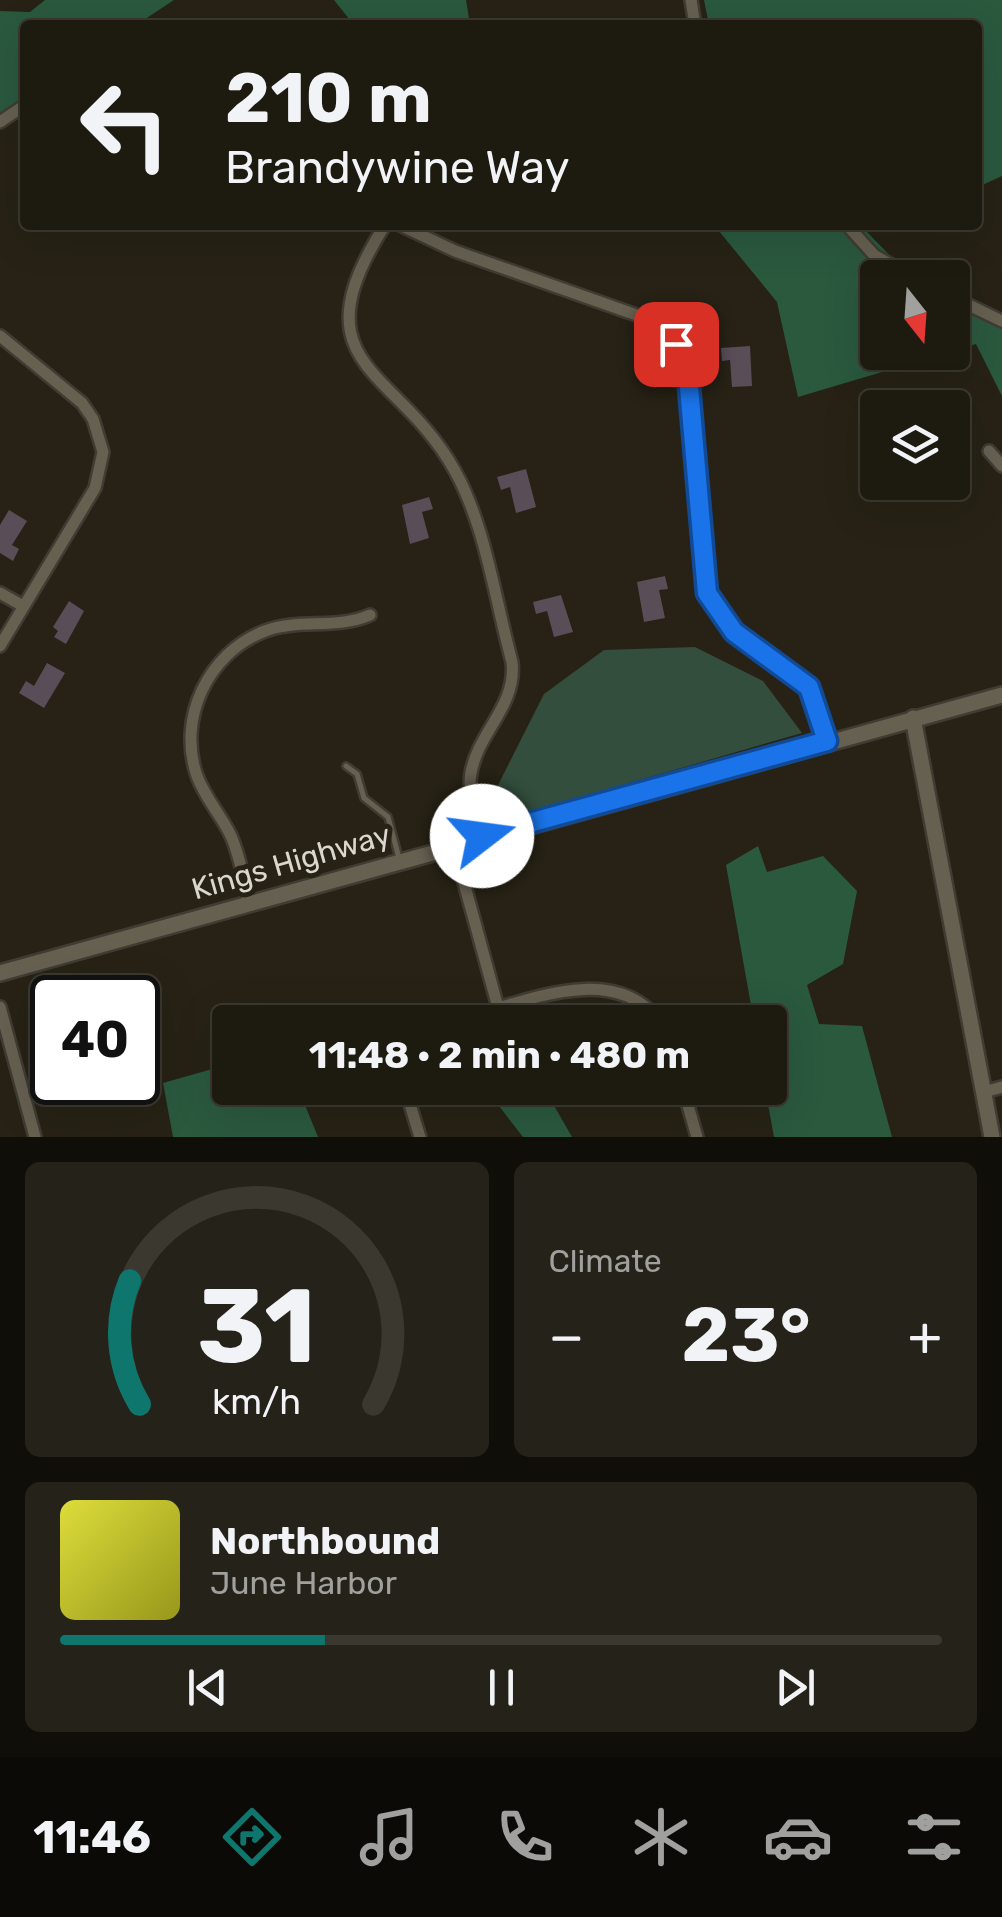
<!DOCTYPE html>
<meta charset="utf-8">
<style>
:root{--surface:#1d1a10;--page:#252319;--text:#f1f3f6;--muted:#a0a19f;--line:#3b3830;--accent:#0f766e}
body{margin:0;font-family:Rubik,sans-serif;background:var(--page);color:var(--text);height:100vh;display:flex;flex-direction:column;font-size:38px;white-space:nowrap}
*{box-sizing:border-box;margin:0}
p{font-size:32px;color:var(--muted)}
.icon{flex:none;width:55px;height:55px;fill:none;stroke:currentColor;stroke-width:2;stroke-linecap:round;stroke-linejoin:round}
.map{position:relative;height:1137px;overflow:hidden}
.drawer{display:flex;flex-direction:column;gap:25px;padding:25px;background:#100e09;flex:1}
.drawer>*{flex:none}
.hud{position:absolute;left:20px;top:20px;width:962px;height:210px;border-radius:10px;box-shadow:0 10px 40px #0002,0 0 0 2px var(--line);background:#1d1a10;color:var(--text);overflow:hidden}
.needle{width:65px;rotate:163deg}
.fabs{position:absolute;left:860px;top:260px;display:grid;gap:20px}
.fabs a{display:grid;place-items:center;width:110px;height:110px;border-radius:10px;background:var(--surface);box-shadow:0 10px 40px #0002,0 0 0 2px var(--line);font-size:50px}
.speed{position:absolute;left:30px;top:975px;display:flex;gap:20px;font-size:50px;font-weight:700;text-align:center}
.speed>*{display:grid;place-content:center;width:130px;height:130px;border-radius:50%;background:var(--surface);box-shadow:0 10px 40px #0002,0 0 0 2px var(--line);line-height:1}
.speed .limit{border:5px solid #111;border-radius:15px;background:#fff;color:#111}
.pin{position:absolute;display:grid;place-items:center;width:85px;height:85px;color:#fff;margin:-42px;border-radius:20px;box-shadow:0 5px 15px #0006}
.me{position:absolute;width:110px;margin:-55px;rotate:75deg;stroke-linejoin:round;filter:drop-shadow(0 0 8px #0008)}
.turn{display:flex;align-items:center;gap:35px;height:210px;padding:0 40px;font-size:45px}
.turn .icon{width:130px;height:130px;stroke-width:2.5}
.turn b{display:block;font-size:70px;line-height:85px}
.big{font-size:75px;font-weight:700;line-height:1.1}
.drawer .card{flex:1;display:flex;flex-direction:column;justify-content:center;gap:15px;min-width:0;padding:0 35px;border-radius:15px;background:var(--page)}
.drawer .dial{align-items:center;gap:0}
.dial svg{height:260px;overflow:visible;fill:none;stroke:var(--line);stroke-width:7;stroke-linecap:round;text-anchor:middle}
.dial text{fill:var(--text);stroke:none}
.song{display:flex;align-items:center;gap:30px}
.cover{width:120px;height:120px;border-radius:15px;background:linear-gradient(135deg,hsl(60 70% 55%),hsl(60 70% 35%))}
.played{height:10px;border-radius:5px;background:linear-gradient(90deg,var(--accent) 30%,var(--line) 30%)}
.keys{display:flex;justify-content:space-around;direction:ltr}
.heat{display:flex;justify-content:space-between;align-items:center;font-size:55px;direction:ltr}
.drawer .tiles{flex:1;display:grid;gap:25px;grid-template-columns:1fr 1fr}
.card:last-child{grid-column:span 2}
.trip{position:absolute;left:212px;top:1005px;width:575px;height:100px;border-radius:10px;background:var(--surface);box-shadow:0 10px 40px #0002,0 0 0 2px var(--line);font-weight:700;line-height:100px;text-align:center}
.tab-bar{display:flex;height:160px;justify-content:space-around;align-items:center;background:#0c0a06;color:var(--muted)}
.tab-bar .icon{width:70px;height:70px}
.tab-bar .selected{color:var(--accent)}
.tab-bar b{font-size:45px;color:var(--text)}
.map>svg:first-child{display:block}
</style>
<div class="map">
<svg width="1002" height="1137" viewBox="0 0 1002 1137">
<rect width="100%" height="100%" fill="#272215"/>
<polygon fill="#334e3d" points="695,647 763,681 802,733 512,817 496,789 544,694 604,650"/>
<g fill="#2a593e">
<polygon points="45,0 174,0 136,25 25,25 25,99 0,116 0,11 30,12"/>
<polygon points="334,0 466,0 470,25 354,25"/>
<polygon points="704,0 1002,0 1002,176 978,187 978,25 709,25"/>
<polygon points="714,225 868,225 864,229 911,277 878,278 878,352 946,353 798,397 777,302"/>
<polygon points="952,295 1002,317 1002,396 976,344 953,351"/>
<polygon points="758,846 767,872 823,856 857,891 843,964 807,985 819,1024 862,1026 892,1137 774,1137 765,1088 770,1088 770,1022 754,1022 726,865"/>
<polygon points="230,1064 230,1088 298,1088 318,1137 173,1137 163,1083"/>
<polygon points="485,1088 544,1088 572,1137 523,1137"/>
</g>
<g fill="#594d58">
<polygon points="750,346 752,386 732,387 730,360 722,361 721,348"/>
<polygon points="526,469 536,507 516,513 510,487 501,490 497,477"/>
<polygon points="429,497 433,509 422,512 429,538 410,544 402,505"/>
<polygon points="9,510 27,521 12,545 19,549 13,561 0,553 0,525"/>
<polygon points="665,576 668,589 659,590 665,618 644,622 637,582"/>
<polygon points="561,595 573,632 554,637 547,611 536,614 533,602"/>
<polygon points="69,601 84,611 66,644 54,637 58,631 53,627"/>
<polygon points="47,663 65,673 44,708 19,693 26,681 34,686"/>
</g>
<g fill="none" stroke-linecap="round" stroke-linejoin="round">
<defs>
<polyline id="lane" points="346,766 357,774 364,798 388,817 399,858"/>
<g id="street">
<polyline points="691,0 695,25"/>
<polyline points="0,122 25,105"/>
<path d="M385 225C294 368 398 367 455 471 486 527 495 600 512 662 517 706 478 732 471 773 467 794 477 817 483 836"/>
<polyline points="400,225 455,251 645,318 669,335 685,363 707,593 734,632 809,687 827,741"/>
<polyline points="847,225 874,255 914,278"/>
<polyline points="952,297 1002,321"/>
<polyline points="0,336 82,403 93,419 103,452 95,488 0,646"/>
<polyline points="989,451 1002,466"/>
<polyline points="0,593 23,606"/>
<polyline points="454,846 499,1011"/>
<path d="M249 902C244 881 240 856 231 836 221 815 205 798 197 776 177 718 208 653 265 631 300 618 335 630 370 615"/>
<polyline points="0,1007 35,1137"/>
<path d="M449 1022C513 1008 611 956 660 1022"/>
<polyline points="405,1088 420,1137"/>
<polyline points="683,1088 697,1137"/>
<polyline points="984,1092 1002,1087"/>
</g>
<g id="secondary">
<polyline points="913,718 992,1137"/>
<polyline points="0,973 1002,695"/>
</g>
</defs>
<use href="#lane" stroke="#403c33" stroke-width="10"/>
<use href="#street" stroke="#403c33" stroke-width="16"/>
<use href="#secondary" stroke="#403c33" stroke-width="20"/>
<use href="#lane" stroke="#666051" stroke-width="5"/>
<use href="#street" stroke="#666051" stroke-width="11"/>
<use href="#secondary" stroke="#666051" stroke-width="15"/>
</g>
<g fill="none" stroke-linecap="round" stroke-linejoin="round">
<defs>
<polyline id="route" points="482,836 827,741 809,687 734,632 707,593 688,376 676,344"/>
</defs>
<use href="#route" stroke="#114b97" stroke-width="25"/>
<use href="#route" stroke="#1a73e8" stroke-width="18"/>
</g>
<g text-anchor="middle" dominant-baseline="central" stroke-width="10" stroke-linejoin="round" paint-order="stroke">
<g font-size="30" fill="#dad7ce" stroke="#272215">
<text transform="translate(291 862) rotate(-16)">Kings Highway</text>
</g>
</g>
</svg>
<div class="fabs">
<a><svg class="needle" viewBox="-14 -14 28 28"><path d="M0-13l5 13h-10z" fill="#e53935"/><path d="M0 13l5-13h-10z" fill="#a0a19f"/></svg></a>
<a><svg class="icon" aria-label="layers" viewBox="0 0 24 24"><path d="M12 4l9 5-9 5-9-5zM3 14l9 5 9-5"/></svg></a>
</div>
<div class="speed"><div class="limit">40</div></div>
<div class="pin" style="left:676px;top:344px;background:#d93025"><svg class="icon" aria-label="arrive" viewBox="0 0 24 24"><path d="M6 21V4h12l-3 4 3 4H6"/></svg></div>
<svg class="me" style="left:482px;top:836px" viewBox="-20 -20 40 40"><circle r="19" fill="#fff"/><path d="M0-13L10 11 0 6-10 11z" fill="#1a73e8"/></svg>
<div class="trip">11:48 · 2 min · 480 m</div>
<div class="hud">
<div class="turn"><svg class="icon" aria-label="left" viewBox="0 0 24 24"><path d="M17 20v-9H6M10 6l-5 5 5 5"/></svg><div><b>210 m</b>Brandywine Way</div></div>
</div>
</div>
<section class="drawer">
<div class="tiles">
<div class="card dial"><svg viewBox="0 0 100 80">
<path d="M14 69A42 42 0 1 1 86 69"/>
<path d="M14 69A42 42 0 0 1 11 31" stroke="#0f766e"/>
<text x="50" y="56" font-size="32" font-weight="700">31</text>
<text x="50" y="72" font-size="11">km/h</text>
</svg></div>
<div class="card"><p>Climate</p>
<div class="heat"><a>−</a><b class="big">23°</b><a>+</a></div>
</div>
<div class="card">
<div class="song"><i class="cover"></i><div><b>Northbound</b><p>June Harbor</p></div></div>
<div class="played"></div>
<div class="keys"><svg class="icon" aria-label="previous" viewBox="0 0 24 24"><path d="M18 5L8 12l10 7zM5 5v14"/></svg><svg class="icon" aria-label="pause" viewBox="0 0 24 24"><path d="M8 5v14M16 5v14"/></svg><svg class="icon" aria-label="next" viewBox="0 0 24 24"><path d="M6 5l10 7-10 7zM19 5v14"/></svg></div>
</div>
</div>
</section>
<nav class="tab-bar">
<b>11:46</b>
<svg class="icon selected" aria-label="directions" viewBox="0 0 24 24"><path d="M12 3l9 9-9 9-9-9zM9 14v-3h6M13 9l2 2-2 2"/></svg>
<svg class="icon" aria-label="music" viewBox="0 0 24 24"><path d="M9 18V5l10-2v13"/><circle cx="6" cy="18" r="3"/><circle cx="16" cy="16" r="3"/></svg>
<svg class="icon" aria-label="phone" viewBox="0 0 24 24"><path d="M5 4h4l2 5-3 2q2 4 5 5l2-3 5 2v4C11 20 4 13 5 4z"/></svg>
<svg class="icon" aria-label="climate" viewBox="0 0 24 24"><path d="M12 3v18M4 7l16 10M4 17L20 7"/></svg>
<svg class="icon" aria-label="car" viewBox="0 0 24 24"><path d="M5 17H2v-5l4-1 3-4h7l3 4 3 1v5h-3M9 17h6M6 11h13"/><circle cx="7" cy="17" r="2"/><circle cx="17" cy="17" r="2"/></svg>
<svg class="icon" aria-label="filters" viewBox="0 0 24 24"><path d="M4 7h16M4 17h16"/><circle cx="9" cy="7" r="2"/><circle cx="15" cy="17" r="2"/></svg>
</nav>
